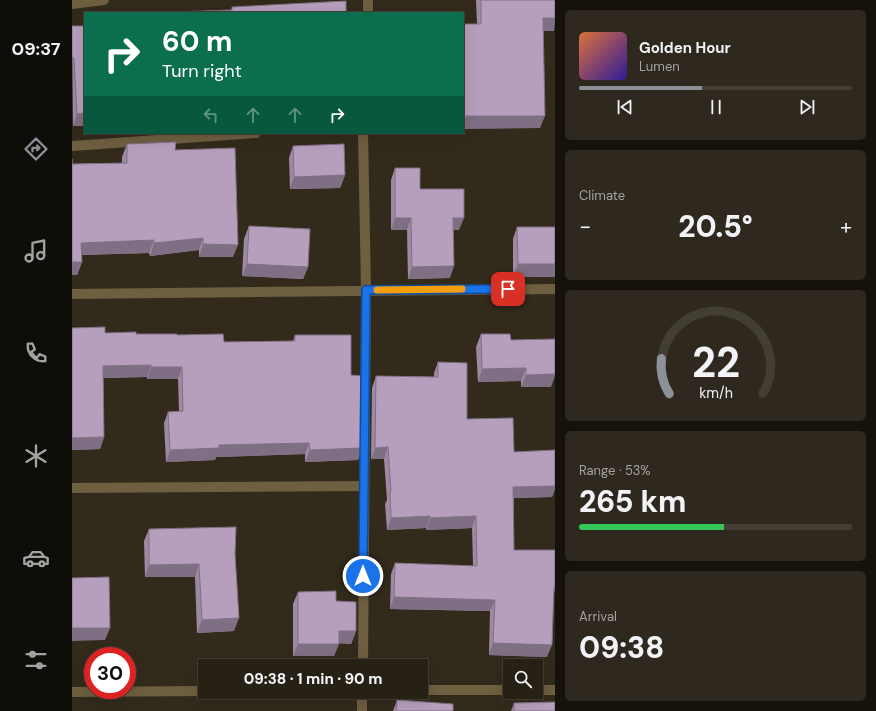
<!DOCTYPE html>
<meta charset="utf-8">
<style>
:root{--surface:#262015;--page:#2e281e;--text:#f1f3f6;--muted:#a4a3a0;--line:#423e34;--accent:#8c9099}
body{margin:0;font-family:"DM Sans",sans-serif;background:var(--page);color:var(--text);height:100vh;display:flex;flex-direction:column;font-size:15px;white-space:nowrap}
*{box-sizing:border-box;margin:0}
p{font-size:13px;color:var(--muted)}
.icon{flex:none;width:22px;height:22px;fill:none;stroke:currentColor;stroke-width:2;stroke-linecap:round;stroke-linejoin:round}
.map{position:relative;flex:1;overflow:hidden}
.side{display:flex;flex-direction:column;gap:10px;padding:10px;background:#15120c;width:321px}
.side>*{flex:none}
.hud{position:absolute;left:12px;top:12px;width:380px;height:122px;border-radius:0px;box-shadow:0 4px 16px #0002,0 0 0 1px var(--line);background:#0b6e4f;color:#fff;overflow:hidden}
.controls{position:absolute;left:431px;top:659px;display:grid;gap:8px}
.controls a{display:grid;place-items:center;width:40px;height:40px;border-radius:0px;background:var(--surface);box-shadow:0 4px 16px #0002,0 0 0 1px var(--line);font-size:20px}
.speed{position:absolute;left:12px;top:647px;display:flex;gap:8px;font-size:20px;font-weight:700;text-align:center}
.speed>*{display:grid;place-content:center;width:52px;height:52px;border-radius:50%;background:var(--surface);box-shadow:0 4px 16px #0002,0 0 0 1px var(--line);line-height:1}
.speed .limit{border:6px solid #d22;background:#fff;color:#111}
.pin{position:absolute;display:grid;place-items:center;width:34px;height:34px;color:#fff;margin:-17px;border-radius:8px;box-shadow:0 2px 6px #0006}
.me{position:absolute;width:44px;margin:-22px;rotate:0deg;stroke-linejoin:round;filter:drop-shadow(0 0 3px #0008)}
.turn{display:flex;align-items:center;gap:14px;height:84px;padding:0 12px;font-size:18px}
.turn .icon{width:52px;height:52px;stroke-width:2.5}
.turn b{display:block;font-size:28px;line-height:34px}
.lanes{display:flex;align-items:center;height:38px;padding:0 12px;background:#0003;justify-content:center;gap:20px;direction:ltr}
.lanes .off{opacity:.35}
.big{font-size:30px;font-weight:800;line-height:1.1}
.side .card{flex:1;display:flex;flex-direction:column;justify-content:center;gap:6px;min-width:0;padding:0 14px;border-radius:6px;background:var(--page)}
.side .dial{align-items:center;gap:0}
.dial svg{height:104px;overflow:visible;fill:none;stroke:var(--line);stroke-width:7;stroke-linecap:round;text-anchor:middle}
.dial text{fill:var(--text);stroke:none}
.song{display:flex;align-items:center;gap:12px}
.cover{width:48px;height:48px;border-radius:6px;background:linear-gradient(135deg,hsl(20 70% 55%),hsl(250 70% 35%))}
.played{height:4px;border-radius:2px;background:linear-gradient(90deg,var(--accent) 45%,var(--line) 45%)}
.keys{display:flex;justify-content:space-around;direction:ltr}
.heat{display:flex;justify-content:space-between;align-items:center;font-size:22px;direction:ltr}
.charge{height:6px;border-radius:3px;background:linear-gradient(90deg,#34c759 53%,var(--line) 0)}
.trip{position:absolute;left:126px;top:659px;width:230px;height:40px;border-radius:0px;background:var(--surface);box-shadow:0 4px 16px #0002,0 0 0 1px var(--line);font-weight:800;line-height:40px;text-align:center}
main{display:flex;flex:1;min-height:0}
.menu{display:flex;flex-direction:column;width:72px;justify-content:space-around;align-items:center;background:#0f0d08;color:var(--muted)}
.menu .icon{width:28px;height:28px}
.menu .selected{color:var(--accent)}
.menu b{font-size:18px;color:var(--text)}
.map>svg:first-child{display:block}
</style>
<main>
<nav class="menu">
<b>09:37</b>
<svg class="icon selected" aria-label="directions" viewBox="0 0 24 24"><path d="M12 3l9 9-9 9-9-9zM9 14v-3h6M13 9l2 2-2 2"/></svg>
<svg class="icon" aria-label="music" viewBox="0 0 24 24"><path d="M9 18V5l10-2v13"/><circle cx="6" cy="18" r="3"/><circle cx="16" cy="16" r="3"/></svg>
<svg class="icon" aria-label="phone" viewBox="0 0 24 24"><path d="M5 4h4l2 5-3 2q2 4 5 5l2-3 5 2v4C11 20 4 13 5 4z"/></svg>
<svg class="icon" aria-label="climate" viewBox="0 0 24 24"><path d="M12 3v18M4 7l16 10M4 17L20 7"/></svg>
<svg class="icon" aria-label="car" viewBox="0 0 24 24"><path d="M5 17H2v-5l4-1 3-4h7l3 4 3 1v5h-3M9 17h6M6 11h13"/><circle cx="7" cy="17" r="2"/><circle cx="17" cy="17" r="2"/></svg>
<svg class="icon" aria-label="filters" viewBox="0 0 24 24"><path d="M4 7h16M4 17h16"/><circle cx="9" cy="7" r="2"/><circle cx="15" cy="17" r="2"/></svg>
</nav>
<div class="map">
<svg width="483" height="711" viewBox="0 0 483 711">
<rect width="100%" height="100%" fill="#322b1c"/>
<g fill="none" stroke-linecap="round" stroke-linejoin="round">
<g stroke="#6f5f41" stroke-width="10">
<polyline points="0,4 32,0"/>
<polyline points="296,13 296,0"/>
<polyline points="0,146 184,133"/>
<polyline points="0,294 483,289"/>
<polyline points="0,488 292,486"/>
<polyline points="291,666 294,290 291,133"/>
<polyline points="349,690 438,690"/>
<polyline points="464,690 483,690"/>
<polyline points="0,692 133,691"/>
<polyline points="290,692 290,711"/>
</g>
</g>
<g fill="#9d89a3">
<polygon points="404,0 483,0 482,31 471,31 468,128 405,24"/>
<polygon points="0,26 13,26 13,126 1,126"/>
<polygon points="55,144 103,150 161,257 127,257 127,250 78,256 77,253 9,255 10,262 5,275 0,275 0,159 0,164 50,163 50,157"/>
<polygon points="221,146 273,175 268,188 218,189 217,158"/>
<polygon points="323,168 348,189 387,230 381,230 378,278 336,279 335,230 319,230 319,180"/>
<polygon points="177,226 236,267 231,279 170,276 172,239"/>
<polygon points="445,227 483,227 441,277 441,239"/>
<polygon points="0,328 33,333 64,334 105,335 152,342 221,341 223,335 279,375 290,448 286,460 233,462 233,454 144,457 143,460 94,462 92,423 96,412 107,411 106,379 75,379 75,377 31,378 32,437 28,449 0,450"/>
<polygon points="409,334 439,340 479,387 449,387 449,381 406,382 404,347"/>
<polygon points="366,362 395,419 442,452 483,450 483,489 480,497 442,498 442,550 481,595 475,657 417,655 418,611 318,609 319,574 323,563 401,566 400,528 354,530 354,528 315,530 313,504 315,500 312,459 299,459 300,388 304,376 362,377 362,373"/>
<polygon points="77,529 163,554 162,631 125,633 123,577 73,577 72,541"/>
<polygon points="226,592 264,601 284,631 279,644 267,643 262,656 221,656 221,604"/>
<polygon points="325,700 381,711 321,711"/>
<polygon points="442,703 483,711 439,711"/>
</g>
<g fill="#7f6f84">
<polygon points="471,18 483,18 482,31 466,31"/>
<polygon points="0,58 2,58 0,64"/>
<polygon points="13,113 13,126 1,126 5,114"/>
<polygon points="394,116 473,116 468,128 391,129 391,118"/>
<polygon points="273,175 268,188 218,189 222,177"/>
<polygon points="323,218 339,218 335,230 319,230"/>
<polygon points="381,218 392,218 387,230 377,230"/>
<polygon points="131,238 127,250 78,256 82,243"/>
<polygon points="82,240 77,253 5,255 9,243"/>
<polygon points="131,244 166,245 161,257 127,257"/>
<polygon points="0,262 10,262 5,275 0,275"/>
<polygon points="175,264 236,267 231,279 170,276"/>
<polygon points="446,264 483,264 483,277 441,277"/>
<polygon points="382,266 378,278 336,279 340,267"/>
<polygon points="79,365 75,377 27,378 31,366"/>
<polygon points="79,367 110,367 106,379 75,379"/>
<polygon points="454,368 449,381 406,382 410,369"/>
<polygon points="483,374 483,376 479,387 449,387 454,375"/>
<polygon points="32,437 28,449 0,450 0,438"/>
<polygon points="237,443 233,454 144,457 143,460 94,462 98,450 147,445"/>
<polygon points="316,447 312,459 299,459 303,448"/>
<polygon points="290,448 286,460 233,462 238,450"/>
<polygon points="483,486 483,489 480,497 437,498 441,487"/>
<polygon points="358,516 354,528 315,530 319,518"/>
<polygon points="404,516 400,528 354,530 358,518"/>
<polygon points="127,564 123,577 73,577 77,565"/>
<polygon points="482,587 483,587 483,590 480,598"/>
<polygon points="322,597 423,600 418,611 318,609"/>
<polygon points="167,618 162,631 125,633 130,620"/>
<polygon points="0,628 38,628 33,640 0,641"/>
<polygon points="267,631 284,631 279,644 262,643"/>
<polygon points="421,643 480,645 475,657 417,655"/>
<polygon points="226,644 267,644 262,656 221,656"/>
</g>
<g fill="#b69fbd" stroke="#7f6f84">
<polygon points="409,0 483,0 483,18 471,18 473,116 394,116 394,118 391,118 391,24 409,24"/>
<polygon points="274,1 274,13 100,13 100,12 160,10 160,7"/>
<polygon points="0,26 13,26 13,113 5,114 2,58 0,58"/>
<polygon points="104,142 103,150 163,148 166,245 131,244 131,238 82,243 82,240 9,243 10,262 0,262 0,159 0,164 55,163 55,144"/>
<polygon points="272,144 273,175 222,177 221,146"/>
<polygon points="323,168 348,168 348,189 392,189 392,218 381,218 382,266 340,267 339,218 323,218"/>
<polygon points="177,226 238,229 236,267 175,264"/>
<polygon points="445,227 483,227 483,264 446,264"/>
<polygon points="33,327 33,333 64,332 64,334 105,334 105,335 151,334 152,342 223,341 223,335 279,335 279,375 291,376 290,448 238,450 237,443 147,445 147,448 98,450 96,412 111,411 110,367 79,367 79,365 31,366 32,437 0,438 0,328"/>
<polygon points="409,334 438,334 439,340 483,339 483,374 454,375 454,368 410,369"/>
<polygon points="366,362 395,363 395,419 441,418 442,452 483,450 483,486 441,487 442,550 483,550 483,587 482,587 480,645 421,643 423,600 322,597 323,563 405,566 404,516 358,518 358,516 319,518 318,492 319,492 316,447 303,448 304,376 366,377"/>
<polygon points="164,527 163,554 167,618 130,620 127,564 77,565 77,529"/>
<polygon points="37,577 38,628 0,628 0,578"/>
<polygon points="264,591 264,601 284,602 284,631 267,631 267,644 226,644 226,592"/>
<polygon points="325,700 381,704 381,711 324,711"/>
<polygon points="483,702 483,711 442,711 442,703"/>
</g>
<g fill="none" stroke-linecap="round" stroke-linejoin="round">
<defs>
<polyline id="route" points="291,576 294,290 436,289"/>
</defs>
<use href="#route" stroke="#114b97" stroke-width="10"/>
<use href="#route" stroke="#1a73e8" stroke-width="7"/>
<polyline stroke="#f59e0b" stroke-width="7" points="305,290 390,289"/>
</g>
</svg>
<div class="controls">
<a><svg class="icon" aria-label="search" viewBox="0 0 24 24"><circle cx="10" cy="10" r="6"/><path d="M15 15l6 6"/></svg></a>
</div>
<div class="speed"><div class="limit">30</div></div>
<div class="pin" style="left:436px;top:289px;background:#d93025"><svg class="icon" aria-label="arrive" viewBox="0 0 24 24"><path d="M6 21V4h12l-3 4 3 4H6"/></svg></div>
<svg class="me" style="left:291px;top:576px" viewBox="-20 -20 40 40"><circle r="17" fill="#1a73e8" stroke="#fff" stroke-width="3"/><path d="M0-11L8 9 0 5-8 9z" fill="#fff"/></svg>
<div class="trip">09:38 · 1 min · 90 m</div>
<div class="hud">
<div class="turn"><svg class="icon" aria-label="right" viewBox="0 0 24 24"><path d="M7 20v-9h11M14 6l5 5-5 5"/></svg><div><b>60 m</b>Turn right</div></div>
<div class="lanes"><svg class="icon off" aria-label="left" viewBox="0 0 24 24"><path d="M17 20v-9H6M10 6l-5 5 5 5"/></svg><svg class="icon off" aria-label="ahead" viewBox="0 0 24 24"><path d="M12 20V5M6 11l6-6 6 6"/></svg><svg class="icon off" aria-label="ahead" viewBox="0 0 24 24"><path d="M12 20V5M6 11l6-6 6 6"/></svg><svg class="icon" aria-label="right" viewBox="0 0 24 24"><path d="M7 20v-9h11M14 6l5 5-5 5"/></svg></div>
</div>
</div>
<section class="side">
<div class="card">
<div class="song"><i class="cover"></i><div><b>Golden Hour</b><p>Lumen</p></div></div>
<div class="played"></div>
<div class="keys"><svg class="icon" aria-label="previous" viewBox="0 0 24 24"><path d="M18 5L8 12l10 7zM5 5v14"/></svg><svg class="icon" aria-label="pause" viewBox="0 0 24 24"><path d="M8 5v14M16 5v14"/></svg><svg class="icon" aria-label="next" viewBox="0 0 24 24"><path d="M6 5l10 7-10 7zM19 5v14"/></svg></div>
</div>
<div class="card"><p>Climate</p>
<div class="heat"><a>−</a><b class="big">20.5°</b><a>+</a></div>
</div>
<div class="card dial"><svg viewBox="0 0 100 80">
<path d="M14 69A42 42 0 1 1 86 69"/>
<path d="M14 69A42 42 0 0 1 8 42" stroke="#8c9099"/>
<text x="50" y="56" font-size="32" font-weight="700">22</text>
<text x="50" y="72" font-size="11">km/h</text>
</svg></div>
<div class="card"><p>Range · 53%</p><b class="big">265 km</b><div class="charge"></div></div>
<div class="card"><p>Arrival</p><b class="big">09:38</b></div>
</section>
</main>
